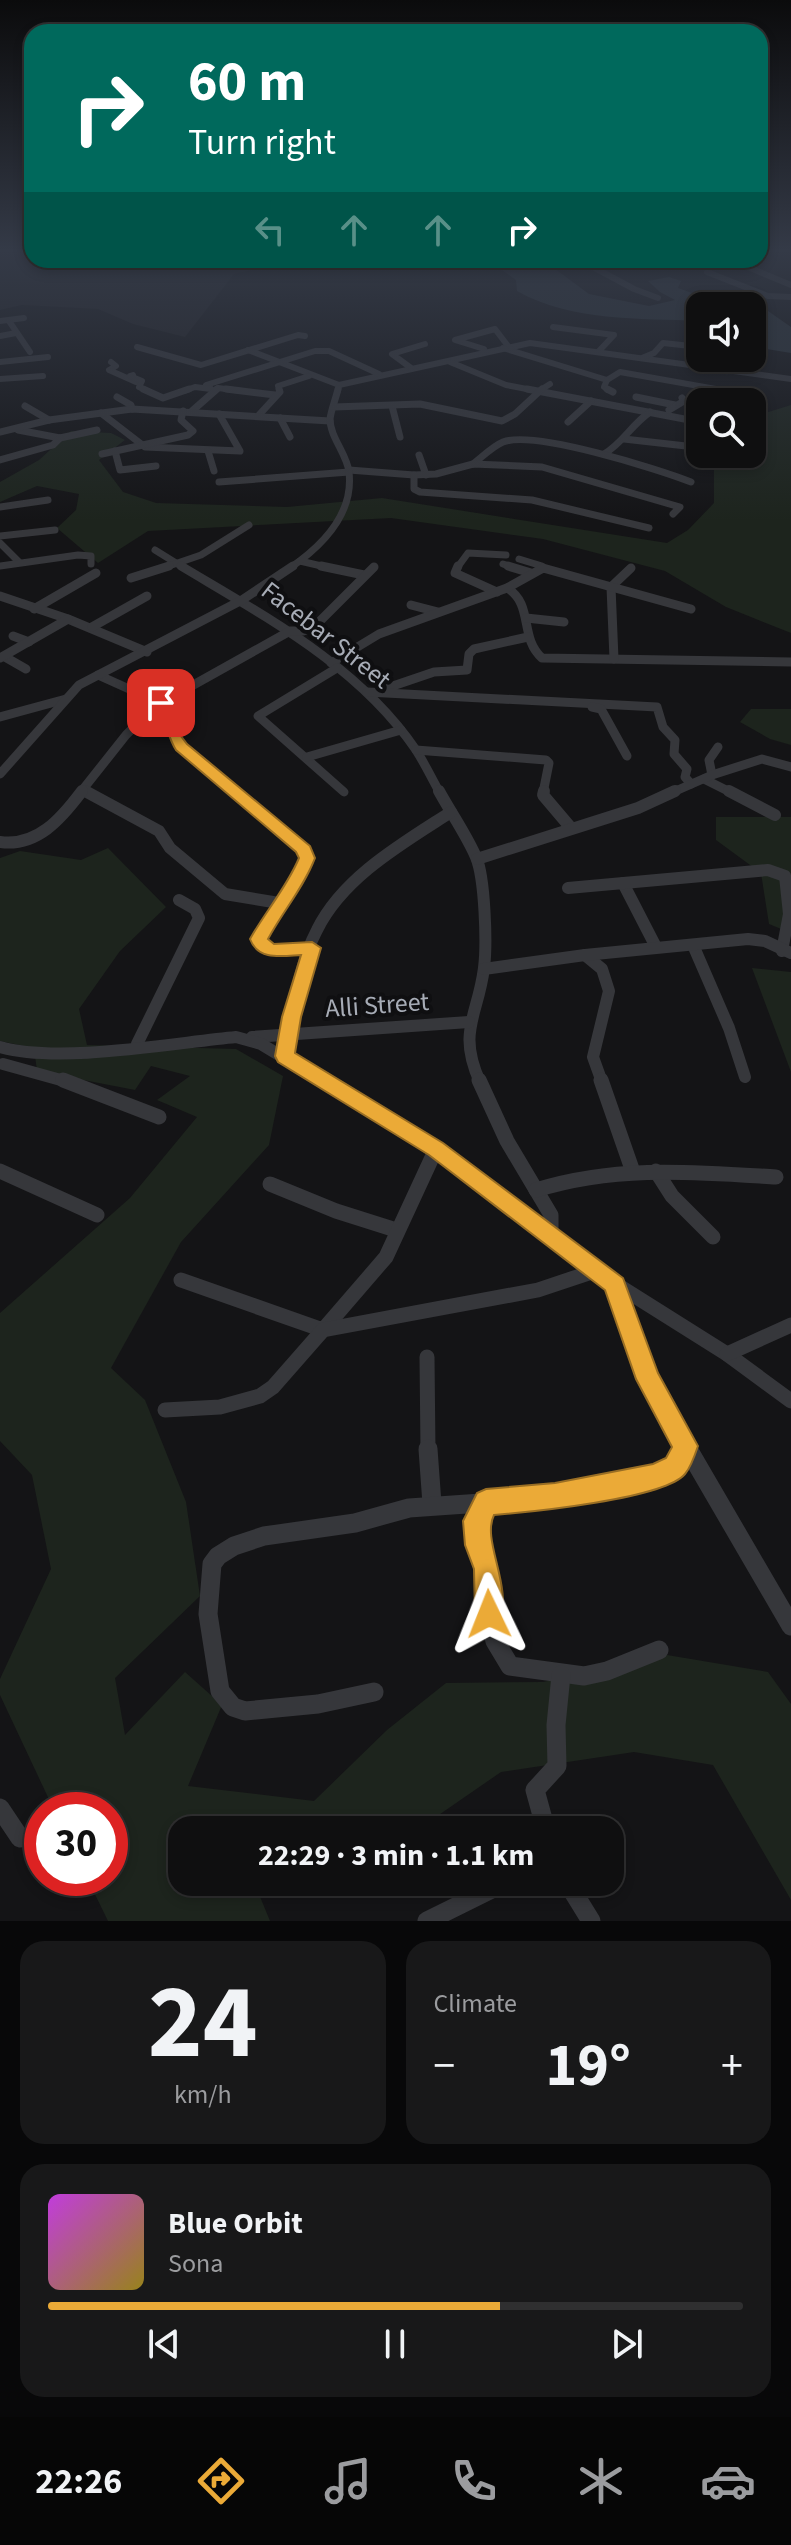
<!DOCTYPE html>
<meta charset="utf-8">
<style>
:root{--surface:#0f0f10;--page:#181819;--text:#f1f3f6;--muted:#9b9c9f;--line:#2f2f30;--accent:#ebaa37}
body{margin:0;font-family:"Source Sans 3",sans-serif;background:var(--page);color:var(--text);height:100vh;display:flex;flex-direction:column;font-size:30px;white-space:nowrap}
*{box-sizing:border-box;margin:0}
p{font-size:26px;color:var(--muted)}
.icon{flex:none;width:44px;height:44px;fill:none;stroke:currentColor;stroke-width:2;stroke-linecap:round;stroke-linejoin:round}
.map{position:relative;height:1921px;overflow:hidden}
.panel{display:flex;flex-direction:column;gap:20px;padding:20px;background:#080809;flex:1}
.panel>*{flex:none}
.hud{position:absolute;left:24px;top:24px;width:744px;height:244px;border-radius:24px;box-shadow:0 4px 12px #0003,0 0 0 2px var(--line);background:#00695c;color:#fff;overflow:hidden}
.buttons{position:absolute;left:686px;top:292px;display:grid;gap:16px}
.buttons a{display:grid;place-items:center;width:80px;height:80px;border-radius:16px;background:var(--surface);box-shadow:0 4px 12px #0003,0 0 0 2px var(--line);font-size:40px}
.speed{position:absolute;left:24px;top:1792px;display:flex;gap:16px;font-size:40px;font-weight:700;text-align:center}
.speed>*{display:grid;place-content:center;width:104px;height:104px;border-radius:50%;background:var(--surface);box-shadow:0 4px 12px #0003,0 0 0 2px var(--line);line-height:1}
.speed .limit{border:12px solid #d22;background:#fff;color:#111}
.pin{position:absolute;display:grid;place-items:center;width:68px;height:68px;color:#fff;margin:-34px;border-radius:16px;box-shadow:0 4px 12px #0006}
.me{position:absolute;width:88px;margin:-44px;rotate:358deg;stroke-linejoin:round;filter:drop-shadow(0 0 6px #0008)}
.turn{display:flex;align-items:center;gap:28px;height:168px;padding:0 32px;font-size:36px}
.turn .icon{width:104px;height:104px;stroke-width:2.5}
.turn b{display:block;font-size:56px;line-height:68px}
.lanes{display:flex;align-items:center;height:76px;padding:0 32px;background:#0003;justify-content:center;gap:40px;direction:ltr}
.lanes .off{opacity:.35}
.big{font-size:60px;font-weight:700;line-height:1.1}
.panel .widget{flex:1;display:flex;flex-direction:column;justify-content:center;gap:12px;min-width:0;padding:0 28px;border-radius:24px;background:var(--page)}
.panel .dial{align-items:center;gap:0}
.dial b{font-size:104px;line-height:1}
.song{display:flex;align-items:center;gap:24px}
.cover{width:96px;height:96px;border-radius:12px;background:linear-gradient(135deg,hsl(290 70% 55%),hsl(50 70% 35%))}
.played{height:8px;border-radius:4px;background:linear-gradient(90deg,var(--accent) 65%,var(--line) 65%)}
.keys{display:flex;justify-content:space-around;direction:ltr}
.heat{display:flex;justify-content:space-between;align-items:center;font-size:44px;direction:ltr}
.panel .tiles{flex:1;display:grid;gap:20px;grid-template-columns:1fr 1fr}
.widget:last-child{grid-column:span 2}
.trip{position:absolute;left:168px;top:1816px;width:456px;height:80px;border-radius:24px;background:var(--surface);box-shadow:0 4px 12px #0003,0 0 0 2px var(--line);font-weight:700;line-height:80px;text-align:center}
.tab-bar{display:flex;height:128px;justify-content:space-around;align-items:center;background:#060606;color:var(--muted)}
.tab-bar .icon{width:56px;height:56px}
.tab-bar .active{color:var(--accent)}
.tab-bar b{font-size:36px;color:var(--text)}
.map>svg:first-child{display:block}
</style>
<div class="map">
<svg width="791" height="1921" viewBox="0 0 791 1921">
<rect width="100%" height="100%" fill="#141416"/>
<polygon fill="#202023" points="0,252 32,252 32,260 228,260 251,270 234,274 185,337 133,324 98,309 22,305 0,310"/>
<g fill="#1d241d">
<polygon points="791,405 791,633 726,607 665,571 543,539 391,518 148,531 98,563 57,528 76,510 79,494 37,486 0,502 0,482 39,460 71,431 111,433 125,440 99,460 123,492 156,503 287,507 382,498 667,543 688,530 714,503 714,454 752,454 752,417"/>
<polygon points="751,709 791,709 791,745 770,739 740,722"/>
<polygon points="716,817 791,817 791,933 769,924 761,873 716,840"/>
<polygon points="108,848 166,907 120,951 79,1009 87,1045 236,1049 283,1076 269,1145 181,1242 111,1368 145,1400 186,1502 200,1596 115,1678 125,1735 185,1672 222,1705 188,1786 314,1801 387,1730 446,1683 543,1682 667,1655 768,1672 791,1704 791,1900 713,1765 634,1752 501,1772 417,1830 182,1830 182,1882 254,1882 270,1921 108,1921 87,1878 110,1878 110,1810 54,1810 0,1695 0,1679 51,1569 32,1475 0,1441 0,1313 130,1198 197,1117 157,1100 190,1076 151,1066 135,1090 37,1071 34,1048 0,1041 0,858 20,851 81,860"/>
<polygon points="752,968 791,972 791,1072"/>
</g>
<path fill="#2b3339" d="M488 260H549L551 266 589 294 649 306 675 300 660 292 648 281 669 277 681 281 678 288 700 296 758 304 791 327V353L761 348 752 342V306H700V321C639 318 572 322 517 291L516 280Z"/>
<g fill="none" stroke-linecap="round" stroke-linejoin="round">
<g stroke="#36373b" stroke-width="6">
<polyline points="580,260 634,289 658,298"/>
<polyline points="630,260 644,266"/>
<polyline points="731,260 791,285"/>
<polyline points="707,272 768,296 791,297"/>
<polyline points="0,321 24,318"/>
<polyline points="9,321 30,352"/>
<polyline points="553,327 614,335 599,351"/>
<polyline points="0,336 16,333"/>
<polyline points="137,347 201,365 298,335 305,336"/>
<polyline points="503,348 607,380 620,372 727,391"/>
<polyline points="484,349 455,340 495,329 508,346"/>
<polyline points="248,350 339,385 530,343 791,379"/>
<polyline points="642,358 654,353 663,343 700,347"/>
<polyline points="0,362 48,357"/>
<polyline points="111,362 116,366 109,370 136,382"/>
<polyline points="450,362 506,385 537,391"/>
<polyline points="411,368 392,354 425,344"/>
<polyline points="727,371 745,358"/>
<polyline points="133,375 130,376 142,381 139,387 148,391"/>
<polyline points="0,379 43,376"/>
<polyline points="607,380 604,387 611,391"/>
<polyline points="211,389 206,385 315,351 329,351 379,374"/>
<polyline points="184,391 195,387 211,389"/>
<polyline points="215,391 218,388 242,391"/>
<polyline points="280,391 278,386 309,376"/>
<polyline points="338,391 339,385"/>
<polyline points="539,391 550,384"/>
</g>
<g stroke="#36373b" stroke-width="7">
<polyline points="143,389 163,398 189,389"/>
<polyline points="226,389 275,395"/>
<polyline points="527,389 700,422"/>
<polyline points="607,389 613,392"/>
<polyline points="709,389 753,394"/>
<polyline points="117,397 131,405 132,409"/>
<polyline points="636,397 675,405"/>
<polyline points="25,406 49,420"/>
<polyline points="392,406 400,437"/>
<polyline points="334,407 420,404 502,421 515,414 542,389"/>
<polyline points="669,410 684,401 682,398"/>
<polyline points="192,411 217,389"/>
<polyline points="101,413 145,447 240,451 219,414"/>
<polyline points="258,416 280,392 279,389"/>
<polyline points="280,418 290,437"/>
<polyline points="568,422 591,401"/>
<polyline points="18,430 60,438 97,430"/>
<polyline points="0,432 49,420 132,409 330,421"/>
<polyline points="624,439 686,446 700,451"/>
<polyline points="115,451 120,470 156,466"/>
<polyline points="208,451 214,471"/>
<polyline points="102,454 188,435 193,431 181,420 183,411"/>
<path d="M604 454C623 443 631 425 650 412"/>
<polyline points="419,455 426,475"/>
<polyline points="0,460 53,445 60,438"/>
<path d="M473 464C482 457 493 446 503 442 534 430 658 469 691 482"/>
<polyline points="349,470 414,475 436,474 473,464 542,467 680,507 673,514"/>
<polyline points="414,475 414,489 420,492 532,500 649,528"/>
<polyline points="219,482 349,472"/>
<polyline points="0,507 48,500"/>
<polyline points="0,536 55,530"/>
<polyline points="0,543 19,562"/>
<polyline points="155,550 184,568"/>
<polyline points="519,559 542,566"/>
<polyline points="300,561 330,568"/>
<polyline points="503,564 514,568"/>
<polyline points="0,566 78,555 91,556 91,564"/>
<polyline points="163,568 201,555 249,525"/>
<path d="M290 568C322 546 354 514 349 472 347 454 330 437 330 419 331 410 336 398 338 389"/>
<polyline points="457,568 468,553 506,555"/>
</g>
<g stroke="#36373b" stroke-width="9">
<path d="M181 566C266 617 359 666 416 750 425 764 432 779 440 793"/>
<polyline points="321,566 364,575"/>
<polyline points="458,566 455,573 497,592"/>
<polyline points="508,566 531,573"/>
<polyline points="131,578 169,566"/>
<path d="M507 588C534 604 519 638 542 658L791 662"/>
<polyline points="0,596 68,619 147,652"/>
<polyline points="411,605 438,612"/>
<polyline points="34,609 96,573"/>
<polyline points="526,618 564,622"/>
<polyline points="92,627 147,596"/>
<polyline points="13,636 29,642"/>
<polyline points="5,657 26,669"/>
<polyline points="0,658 68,619"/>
<polyline points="614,659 611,587 631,568"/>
<polyline points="331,663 379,634 507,588 543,568 691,609"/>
<polyline points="337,668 258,716 344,792"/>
<polyline points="98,675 167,706 174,736 181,747 236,793"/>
<polyline points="384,689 434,672 467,670 469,654 474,649 528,637"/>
<polyline points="367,692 657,707 663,727 675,740 674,754 687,769 685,777 691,784"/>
<polyline points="592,707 601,709 627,756"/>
<polyline points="0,717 66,699"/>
<polyline points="416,750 546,760 549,763 543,793"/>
<polyline points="307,757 401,730"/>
<polyline points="0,774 79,685 242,600 293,566"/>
<polyline points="712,775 709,760 718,747"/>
<polyline points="704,779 732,793"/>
<polyline points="84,791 89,793"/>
<polyline points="80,793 126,735 154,707 290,631 303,631 315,626 374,567"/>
<polyline points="671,793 712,775 762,759 791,767"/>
</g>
<g stroke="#36373b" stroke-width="12">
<polyline points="85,791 159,831 170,848 225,894 279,903"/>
<polyline points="234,791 304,850 307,858 259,939 260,944 271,950 312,948"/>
<path d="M439 791C451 813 466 834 476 857 485 878 487 944 484 968 478 1016 457 1031 480 1082"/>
<polyline points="544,791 543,795 571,828"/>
<polyline points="729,791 775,815"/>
<path d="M0 842C37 847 61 819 82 791"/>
<polyline points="477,859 638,808 675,791"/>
<polyline points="623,883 656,947"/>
<polyline points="568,888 768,870 785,876 789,914 782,951"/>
<polyline points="693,945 729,1028 745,1077"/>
<polyline points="585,955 602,969 609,991 593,1057 602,1082"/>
<polyline points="484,969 585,955 748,939 765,941 791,953"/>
<polyline points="252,1037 469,1022"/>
<polyline points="137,1044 199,918 195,909 179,900"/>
<path d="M0 1047C59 1064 172 1043 236 1037L261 1044 324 1082"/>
<path d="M285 1056C293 1014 297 968 317 930 343 877 403 843 451 812"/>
<polyline points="3,1064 68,1082"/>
</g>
<g stroke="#36373b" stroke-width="15">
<polyline points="63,1080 159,1117"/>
<polyline points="321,1080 436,1149 595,1271 727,1354 791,1401"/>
<polyline points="479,1080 507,1141 551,1215 551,1236"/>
<polyline points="601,1080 632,1169"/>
<polyline points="0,1171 97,1215"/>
<polyline points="656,1171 672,1196 713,1237"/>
<polyline points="270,1184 336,1211 396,1230"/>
<path d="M536 1190C616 1165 694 1172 776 1177"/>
<polyline points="181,1280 323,1330 386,1257 436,1149"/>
<polyline points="615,1285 648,1379 690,1451"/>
<polyline points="727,1354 791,1325"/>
<polyline points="427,1357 428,1451"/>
<polyline points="165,1410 220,1407 260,1396 273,1387 323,1330 538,1290 595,1271"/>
<polyline points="684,1451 686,1446"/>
</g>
<g stroke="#36373b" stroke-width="19">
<polyline points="428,1449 432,1504"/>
<polyline points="688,1449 791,1626"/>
<polyline points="486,1502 476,1529 487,1569 488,1614 495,1641 510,1666 584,1676 607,1671 659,1650"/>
<polyline points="374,1692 318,1704 245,1711 233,1707 220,1691 208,1614 212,1564 218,1556 234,1546 264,1536 355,1523 409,1508 540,1499 655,1477 675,1467 685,1449"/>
<polyline points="0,1808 20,1838"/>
<polyline points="546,1830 535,1790 557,1766 556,1725 561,1675"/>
<polyline points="567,1882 591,1921"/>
<polyline points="427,1921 506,1882"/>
</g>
</g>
<linearGradient id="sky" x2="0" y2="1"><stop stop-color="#0b0b0c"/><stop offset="0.48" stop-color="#343a47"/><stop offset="1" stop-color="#343a47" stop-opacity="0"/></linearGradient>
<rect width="791" height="521" fill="url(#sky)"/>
<path fill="#ebaa37" stroke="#996e24" stroke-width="2" d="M161 698 174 706 181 736 187 744 310 846 315 858C304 887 283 911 268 939L274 944 312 942 321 948 301 1017 295 1053 443 1143 623 1278 658 1373 698 1446C695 1455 691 1467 685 1474 664 1499 530 1512 494 1515 481 1541 514 1587 499 1624L489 1628 479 1624 475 1614 474 1569 465 1545 463 1521 477 1493 486 1489 555 1483 653 1464 666 1458 672 1447 636 1379 605 1290 429 1155 278 1062 275 1056 282 1017 301 955C282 956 258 961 250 939 265 912 287 887 299 858L296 852 176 750C166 735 166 714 153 703Z"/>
<g text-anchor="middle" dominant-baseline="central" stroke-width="8" stroke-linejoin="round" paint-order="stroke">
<g font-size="26" fill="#a7acb6" stroke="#0f0f11">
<text transform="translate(326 635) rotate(38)">Facebar Street</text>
<text transform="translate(377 1005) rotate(-4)">Alli Street</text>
</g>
</g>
</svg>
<div class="buttons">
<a><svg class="icon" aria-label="sound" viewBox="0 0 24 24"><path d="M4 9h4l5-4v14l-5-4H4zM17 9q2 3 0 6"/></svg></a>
<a><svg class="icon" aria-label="search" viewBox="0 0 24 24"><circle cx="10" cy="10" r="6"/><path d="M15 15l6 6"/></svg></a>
</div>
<div class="speed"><div class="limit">30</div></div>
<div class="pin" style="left:161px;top:703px;background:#d93025"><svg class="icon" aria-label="arrive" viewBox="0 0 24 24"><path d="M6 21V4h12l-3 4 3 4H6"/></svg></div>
<svg class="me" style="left:489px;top:1614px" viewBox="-20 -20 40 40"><path d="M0-17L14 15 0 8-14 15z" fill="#ebaa37" stroke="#fff" stroke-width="4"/></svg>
<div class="trip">22:29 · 3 min · 1.1 km</div>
<div class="hud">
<div class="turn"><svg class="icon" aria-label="right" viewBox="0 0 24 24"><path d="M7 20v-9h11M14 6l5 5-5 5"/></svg><div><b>60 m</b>Turn right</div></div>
<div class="lanes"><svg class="icon off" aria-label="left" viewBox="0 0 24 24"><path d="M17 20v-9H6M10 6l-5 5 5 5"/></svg><svg class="icon off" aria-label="ahead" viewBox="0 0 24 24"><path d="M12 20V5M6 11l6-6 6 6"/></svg><svg class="icon off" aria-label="ahead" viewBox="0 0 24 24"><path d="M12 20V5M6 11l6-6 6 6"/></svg><svg class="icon" aria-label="right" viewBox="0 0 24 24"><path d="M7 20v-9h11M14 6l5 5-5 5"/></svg></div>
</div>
</div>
<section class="panel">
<div class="tiles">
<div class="widget dial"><b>24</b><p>km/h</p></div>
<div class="widget"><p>Climate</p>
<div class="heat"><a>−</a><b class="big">19°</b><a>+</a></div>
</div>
<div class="widget">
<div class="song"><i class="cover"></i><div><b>Blue Orbit</b><p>Sona</p></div></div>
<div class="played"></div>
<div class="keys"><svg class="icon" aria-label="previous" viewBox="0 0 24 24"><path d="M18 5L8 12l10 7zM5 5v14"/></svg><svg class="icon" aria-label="pause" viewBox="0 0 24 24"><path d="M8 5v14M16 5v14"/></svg><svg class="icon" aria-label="next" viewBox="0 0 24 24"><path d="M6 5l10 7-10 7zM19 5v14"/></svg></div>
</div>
</div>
</section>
<nav class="tab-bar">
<b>22:26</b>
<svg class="icon active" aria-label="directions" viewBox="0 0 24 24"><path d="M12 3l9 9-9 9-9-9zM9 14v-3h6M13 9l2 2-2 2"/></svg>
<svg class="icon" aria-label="music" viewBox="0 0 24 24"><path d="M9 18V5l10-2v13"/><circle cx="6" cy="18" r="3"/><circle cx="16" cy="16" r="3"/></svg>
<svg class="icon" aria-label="phone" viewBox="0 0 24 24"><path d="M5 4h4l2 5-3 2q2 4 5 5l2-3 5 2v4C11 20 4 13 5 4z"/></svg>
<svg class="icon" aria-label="climate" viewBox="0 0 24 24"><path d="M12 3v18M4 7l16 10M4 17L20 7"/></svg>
<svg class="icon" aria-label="car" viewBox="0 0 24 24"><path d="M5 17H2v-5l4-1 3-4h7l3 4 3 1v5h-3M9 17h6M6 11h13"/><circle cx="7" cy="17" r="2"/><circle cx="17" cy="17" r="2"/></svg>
</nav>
